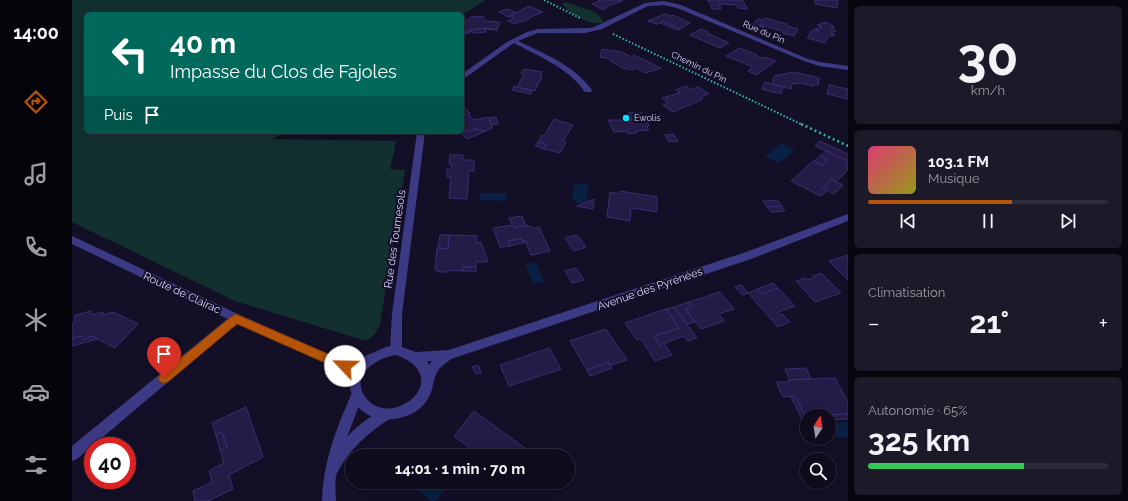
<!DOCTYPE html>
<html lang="fr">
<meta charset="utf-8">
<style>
:root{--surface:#0e0b1c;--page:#1c1929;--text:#f1f3f6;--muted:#9b9ba3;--line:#2e2b3b;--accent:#b45309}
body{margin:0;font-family:Raleway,sans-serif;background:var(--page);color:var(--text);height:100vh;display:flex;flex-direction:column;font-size:15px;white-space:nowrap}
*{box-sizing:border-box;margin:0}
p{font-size:13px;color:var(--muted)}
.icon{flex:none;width:22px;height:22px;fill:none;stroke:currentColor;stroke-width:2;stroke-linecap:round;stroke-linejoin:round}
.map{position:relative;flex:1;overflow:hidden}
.drawer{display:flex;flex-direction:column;gap:6px;padding:6px;background:#08060f;width:280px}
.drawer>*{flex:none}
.guide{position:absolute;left:12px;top:12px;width:380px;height:122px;border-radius:6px;box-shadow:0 2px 10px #0003,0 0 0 1px var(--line);background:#00695c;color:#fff;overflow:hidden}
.needle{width:26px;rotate:12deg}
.buttons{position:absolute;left:728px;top:409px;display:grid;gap:8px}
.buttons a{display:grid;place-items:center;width:36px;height:36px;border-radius:50%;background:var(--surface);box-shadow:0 2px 10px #0003,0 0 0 1px var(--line);font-size:20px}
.speed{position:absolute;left:12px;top:437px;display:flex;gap:8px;font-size:20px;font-weight:700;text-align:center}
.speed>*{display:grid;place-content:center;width:52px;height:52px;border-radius:50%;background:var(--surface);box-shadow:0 2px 10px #0003,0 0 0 1px var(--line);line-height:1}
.speed .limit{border:6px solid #d22;background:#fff;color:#111}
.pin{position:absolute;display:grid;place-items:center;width:34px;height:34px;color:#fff;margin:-41px -17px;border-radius:50% 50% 50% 0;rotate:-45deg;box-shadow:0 0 4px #0007}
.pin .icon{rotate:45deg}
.me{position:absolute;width:44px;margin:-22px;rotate:294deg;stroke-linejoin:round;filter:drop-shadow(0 0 3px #0008)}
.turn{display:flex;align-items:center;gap:14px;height:84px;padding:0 20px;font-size:18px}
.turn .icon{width:52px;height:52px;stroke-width:2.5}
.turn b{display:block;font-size:28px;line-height:34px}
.then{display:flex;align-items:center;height:38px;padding:0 20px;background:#0003;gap:8px;font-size:15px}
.big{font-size:30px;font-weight:700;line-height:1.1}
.drawer .card{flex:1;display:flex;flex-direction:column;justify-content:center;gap:6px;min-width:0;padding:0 14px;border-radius:6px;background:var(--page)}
.drawer .dial{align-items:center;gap:0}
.dial b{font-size:52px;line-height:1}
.song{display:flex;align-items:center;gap:12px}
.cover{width:48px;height:48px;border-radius:6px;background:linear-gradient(135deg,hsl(340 70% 55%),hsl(60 70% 35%))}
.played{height:4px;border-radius:2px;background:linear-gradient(90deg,var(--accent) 60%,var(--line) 60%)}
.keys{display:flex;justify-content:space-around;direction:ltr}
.heat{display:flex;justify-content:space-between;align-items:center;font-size:22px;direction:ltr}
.charge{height:6px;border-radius:3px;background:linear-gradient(90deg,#34c759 65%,var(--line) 0)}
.trip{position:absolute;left:273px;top:449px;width:230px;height:40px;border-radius:20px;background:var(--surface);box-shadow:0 2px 10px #0003,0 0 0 1px var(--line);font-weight:700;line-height:40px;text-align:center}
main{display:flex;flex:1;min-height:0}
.menu{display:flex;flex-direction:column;width:72px;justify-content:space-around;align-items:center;background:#06040b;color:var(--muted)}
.menu .icon{width:28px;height:28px}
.menu .selected{color:var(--accent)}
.menu b{font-size:18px;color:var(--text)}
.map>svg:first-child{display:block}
</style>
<main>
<nav class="menu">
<b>14:00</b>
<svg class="icon selected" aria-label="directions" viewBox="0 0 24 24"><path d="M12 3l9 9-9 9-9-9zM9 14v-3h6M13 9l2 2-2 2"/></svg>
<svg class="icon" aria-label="music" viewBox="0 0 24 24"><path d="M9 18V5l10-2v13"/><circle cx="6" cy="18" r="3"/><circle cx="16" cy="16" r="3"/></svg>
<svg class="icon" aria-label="phone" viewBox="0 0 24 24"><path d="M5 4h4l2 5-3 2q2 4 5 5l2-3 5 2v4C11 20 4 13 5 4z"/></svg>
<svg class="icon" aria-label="climate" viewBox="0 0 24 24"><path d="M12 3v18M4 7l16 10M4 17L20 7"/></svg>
<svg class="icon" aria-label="car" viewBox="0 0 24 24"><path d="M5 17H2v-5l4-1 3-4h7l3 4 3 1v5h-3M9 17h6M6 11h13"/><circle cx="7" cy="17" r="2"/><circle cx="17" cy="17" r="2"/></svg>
<svg class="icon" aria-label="filters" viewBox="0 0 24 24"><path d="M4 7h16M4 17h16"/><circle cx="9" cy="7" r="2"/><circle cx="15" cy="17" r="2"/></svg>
</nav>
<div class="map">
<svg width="776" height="501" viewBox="0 0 776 501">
<rect width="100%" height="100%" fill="#130f26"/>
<g fill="#12302f">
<polygon points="0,0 414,0 390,15 390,14 14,14 14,132 211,132 201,139 324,141 318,169 333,170 308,325 303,334 294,341 163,301 0,222"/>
<path d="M493 2 518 10 526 14 532 22C519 27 505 16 495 10V8L490 5Z"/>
</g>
<g fill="#0a1f44">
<polygon points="709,143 723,150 707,163 693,156"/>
<polygon points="503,183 517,185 514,202 507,204 500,200"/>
<polygon points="408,193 434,193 435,201 408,200"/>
<polygon points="464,262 472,282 461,284 453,264"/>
<polygon points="776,422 776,437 764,437 761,433 757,433 757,427 759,427 757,423"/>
<polygon points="337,482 369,482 375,487 363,501 360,501"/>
</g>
<g fill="#241b47" stroke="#3b2d73">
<polygon points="526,0 549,0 551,1 538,5 531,10 520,4 528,1"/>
<polygon points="635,0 671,0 675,9 666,8 665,5 647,4 649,9 640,9 637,1"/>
<polygon points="743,0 766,0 765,8 743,4"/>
<polygon points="457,6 471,12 463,15 451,22 449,21 443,24 436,21 442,18 438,16"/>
<polygon points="435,9 443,12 444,13 436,17 427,12"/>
<polygon points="593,14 599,16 601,15 618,23 608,29 591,21 585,24 576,21"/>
<polygon points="411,16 413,21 428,22 425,30 413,28 399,30 392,33 390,32 390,23 399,17"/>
<polygon points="693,18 715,24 715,26 726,29 722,36 710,33 710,31 688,25"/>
<polygon points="686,19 692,20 688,25 693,28 681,24"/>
<polygon points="591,21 608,29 605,30 588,23"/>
<polygon points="754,22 763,27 759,28 764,31 759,33 763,35 756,37 753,43 735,38 740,30 747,31 743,29 750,27 745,25"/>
<polygon points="413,28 425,30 413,29 414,32 401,33 400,31 394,34 392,33 399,30"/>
<polygon points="629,29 636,32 635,33 657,43 648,48 618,35"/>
<polygon points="668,48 685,55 683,56 686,57 695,58 704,61 684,75 676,71 681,67 654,56"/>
<polygon points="530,49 549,52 560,57 562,55 589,68 574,73 563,68 559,70 556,68 553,69 538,61 538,59 528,57"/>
<polygon points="452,69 470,72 468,76 470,77 467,83 465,83 464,85 466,85 463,91 445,87 452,74 449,73"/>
<polygon points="722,72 747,78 746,85 742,84 741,86 728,83 720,84 719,89 700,84 702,76"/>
<polygon points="693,82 711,87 709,94 690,89"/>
<polygon points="757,85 776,89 776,99 755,94"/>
<polygon points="442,86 445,87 460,91 459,94 440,90"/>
<polygon points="614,86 620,90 626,87 637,94 629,97 631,99 601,112 591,105 596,103 590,98 608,93 604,90"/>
<polygon points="390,107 392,107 398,113 396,114 402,120 417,117 420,128 413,131 403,129 394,132 390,129"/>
<polygon points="569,112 577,125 575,127 577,130 564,131 565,133 556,134 554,131 542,132 536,120 560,120 556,113"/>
<polygon points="424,117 426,124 420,125 417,118"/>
<polygon points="482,119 501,125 491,141 494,142 488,153 472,149 474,144 466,142 470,135 472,136"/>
<polygon points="390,129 394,132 403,129 414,131 395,139 388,132 390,132"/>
<polygon points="601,134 606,141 597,142 593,135"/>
<polygon points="748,141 776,154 776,161 743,146"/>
<polygon points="466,142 474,144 472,149 463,146"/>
<polygon points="754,151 776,161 776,170 764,182 759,179 751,188 756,190 749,196 719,181 741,161 750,165 756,160 748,156"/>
<polygon points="378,155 391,155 391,160 402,160 402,171 397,171 395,199 377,198 379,177 375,177 375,169 379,169 380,164 377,164"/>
<polygon points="748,156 756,160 750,165 742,161"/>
<polygon points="759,179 771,185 762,194 751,188"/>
<polygon points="548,191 585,197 585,212 559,208 558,221 535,217 538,192 548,194"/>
<polygon points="522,199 521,209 505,206"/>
<polygon points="705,200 710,206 695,207 691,201"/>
<polygon points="710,206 713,211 699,212 695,207"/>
<polygon points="450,216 454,226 442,228 437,218"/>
<polygon points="441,225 442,228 455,225 461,228 467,227 478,251 459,255 454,242 448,239 436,241 438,246 428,247 421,228"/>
<polygon points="368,235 377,235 376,249 366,248"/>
<polygon points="377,235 405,236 404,243 409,242 416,262 404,262 404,267 391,267 391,271 377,270 377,272 366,272 366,270 363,270 365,248 376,249"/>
<polygon points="505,235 514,247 502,251 493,238"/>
<polygon points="448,239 454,242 438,246 436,241"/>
<polygon points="776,255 776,280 757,261"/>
<rect x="391" y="267" width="13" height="4"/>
<polygon points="504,268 512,280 500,283 493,271"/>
<polygon points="749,273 769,293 743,302 724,281 733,278 735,280 742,278 741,276"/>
<polygon points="701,283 706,288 690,294 685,289"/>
<polygon points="669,285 676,293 670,295 663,287"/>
<polygon points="706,288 723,306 706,312 708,315 710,314 718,322 706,327 676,293 685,289 690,294"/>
<polygon points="648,292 662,309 647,314 652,321 629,329 613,309 620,306 617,302"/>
<polygon points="617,302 620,306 613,309 623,322 615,324 602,307"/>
<polygon points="602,307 625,338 616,341 612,336 588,345 582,336 607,328 594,309"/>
<polygon points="594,309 607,328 582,336 588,345 592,343 600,355 583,361 569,339 565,340 553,323"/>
<polygon points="19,311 19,315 31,312 31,315 41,312 66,324 43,348 20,336 12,340 9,336 0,339 0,324 2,323 3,315"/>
<polygon points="534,329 555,360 539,365 536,362 515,370 498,341"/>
<polygon points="9,336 12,340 20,336 26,339 0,346 0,339"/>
<polygon points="477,348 489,369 437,386 428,365"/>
<polygon points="536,362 540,368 518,376 515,370"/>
<polygon points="406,365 409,372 404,374 400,367"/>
<polygon points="734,368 739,379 718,380 713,369"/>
<polygon points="763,378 776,402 776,414 733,416 723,396 711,397 704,382 717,382 716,380"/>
<polygon points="723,396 733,416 776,414 776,419 757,420 757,416 735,416 735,421 731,421 719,397"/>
<polygon points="174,407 191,457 157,475 161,489 136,501 123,501 121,491 140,482 137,471 152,463 148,450 155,447 150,432 144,435 140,423"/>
<polygon points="402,411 457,451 453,456 410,456 412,454 406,449 403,452 382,436"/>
<polygon points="150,432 155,447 148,450 144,435"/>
<polygon points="420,482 435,482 429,490"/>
</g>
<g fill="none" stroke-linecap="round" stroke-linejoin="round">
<g stroke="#2fb8b0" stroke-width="2" stroke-dasharray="1.5 2" stroke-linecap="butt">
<polyline points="472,0 508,18"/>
<polyline points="541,34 731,125"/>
</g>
<polyline stroke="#2fb8b0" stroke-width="2.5" stroke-dasharray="2 3" stroke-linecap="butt" points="729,124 776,146"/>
<g fill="#3d3a85" fill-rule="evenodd">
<path d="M592 1 609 5 736 59 748 62 776 66V70L747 66 732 61 605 8 592 5 576 6 530 29 513 33H466L446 41C473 54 502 65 520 90L519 92H513C496 67 467 57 442 43L390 80V74L435 42 455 32 466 29 520 28 573 3Z"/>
<polygon points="345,132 353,132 330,314 330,350 328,354 324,355 320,354 318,350 320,314"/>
<polygon points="164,313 168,315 170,318 168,321 5,459 0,461 0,446 160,315"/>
<path d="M285 389 289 391 291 395 275 437C286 425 299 415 314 409L318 411 320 415 318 419C296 432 277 450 265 473 262 480 264 493 264 501H250C251 462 265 426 281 391Z"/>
</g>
<path fill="#3d3a85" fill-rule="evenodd" d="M776 214V221L682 258 379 359C376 362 372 364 369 367 363 373 362 381 360 389 354 411 332 421 311 419 302 419 290 413 285 405 279 395 276 386 279 375L160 321 0 244V236L168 315 283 366 293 356 314 347 324 345 344 352 377 350 674 252ZM324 355C385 377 320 431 294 398 277 375 304 358 324 355ZM355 361H360L357 365Z"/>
</g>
<polygon fill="#b45309" stroke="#753606" points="164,314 277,363 278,366 277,370 273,371 269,370 165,324 96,382 92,383 88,382 86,378 88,375 160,316"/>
<circle fill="#00e5ff" stroke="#130f26" stroke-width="1.5" cx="554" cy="118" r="4"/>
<g text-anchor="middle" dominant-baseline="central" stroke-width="4" stroke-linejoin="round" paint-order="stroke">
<g font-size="9" fill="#d9d4ff" stroke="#130f26">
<text transform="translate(692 32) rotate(23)">Rue du Pin</text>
<text transform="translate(627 67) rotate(26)">Chemin du Pin</text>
</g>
<g font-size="9" fill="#d9d4ff" stroke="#130f26" text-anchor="start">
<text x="562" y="118">Ewolis</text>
</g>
<g font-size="11" fill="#d9d4ff" stroke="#130f26">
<text transform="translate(323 239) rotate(-82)">Rue des Tournesols</text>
<text transform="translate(578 289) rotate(-19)">Avenue des Pyrénées</text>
<text transform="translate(110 293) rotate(25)">Route de Clairac</text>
</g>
</g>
</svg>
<div class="buttons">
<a><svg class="needle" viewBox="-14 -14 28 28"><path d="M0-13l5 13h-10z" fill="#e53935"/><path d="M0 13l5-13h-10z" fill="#9b9ba3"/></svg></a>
<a><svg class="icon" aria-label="search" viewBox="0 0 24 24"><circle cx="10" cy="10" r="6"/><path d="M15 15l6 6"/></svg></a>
</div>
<div class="speed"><div class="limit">40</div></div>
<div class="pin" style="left:92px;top:378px;background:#d93025"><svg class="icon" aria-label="arrive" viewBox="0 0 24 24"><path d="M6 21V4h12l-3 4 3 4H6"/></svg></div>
<svg class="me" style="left:273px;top:366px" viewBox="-20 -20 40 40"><circle r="19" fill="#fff"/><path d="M0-13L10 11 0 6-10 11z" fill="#b45309"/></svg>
<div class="trip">14:01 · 1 min · 70 m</div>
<div class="guide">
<div class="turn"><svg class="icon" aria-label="left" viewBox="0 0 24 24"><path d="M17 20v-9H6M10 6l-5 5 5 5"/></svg><div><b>40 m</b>Impasse du Clos de Fajoles</div></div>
<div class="then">Puis<svg class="icon" aria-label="arrive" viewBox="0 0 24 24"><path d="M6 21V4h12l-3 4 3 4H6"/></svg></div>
</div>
</div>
<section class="drawer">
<div class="card dial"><b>30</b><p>km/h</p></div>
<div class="card">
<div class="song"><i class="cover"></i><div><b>103.1 FM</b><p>Musique</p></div></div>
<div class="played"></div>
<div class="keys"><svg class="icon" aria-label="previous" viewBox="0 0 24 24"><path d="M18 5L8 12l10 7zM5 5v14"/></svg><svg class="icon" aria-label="pause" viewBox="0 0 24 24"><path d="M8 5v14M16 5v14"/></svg><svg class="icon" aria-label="next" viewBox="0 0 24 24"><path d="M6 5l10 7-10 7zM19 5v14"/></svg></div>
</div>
<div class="card"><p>Climatisation</p>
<div class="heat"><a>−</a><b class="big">21°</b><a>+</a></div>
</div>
<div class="card"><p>Autonomie · 65%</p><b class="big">325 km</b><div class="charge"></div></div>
</section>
</main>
